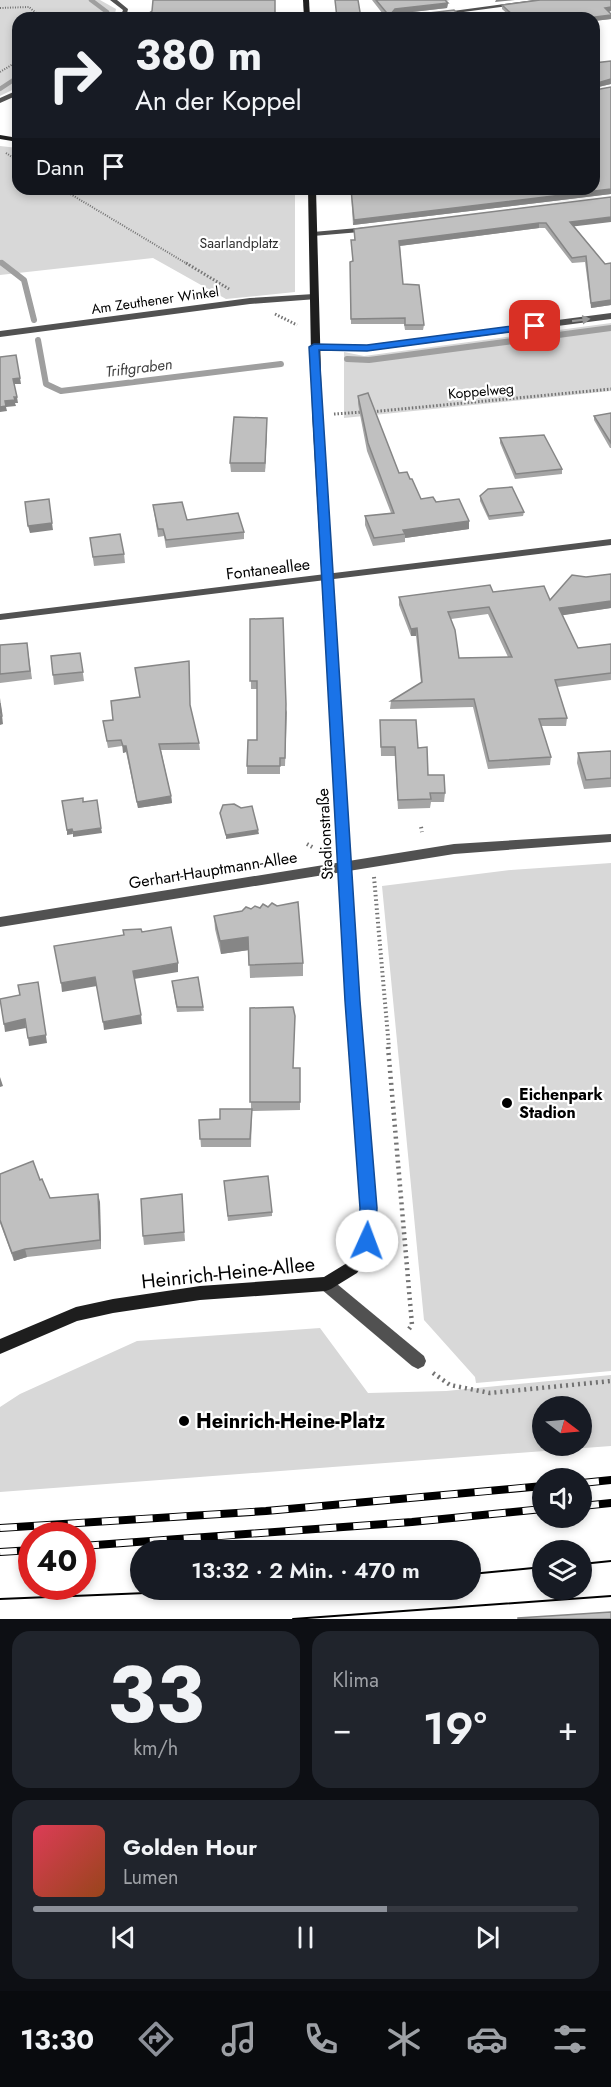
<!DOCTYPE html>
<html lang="de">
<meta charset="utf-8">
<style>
:root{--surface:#171b24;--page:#20242c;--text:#f1f3f6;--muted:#9ea1a6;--line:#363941;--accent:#8c9099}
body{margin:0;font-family:Jost,sans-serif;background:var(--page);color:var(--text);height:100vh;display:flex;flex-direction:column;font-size:22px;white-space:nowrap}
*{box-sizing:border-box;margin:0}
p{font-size:20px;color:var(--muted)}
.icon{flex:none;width:33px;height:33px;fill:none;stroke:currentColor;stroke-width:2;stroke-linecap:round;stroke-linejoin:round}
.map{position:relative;height:1619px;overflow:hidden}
.details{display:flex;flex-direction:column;gap:12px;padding:12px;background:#0d0f14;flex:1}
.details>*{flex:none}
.top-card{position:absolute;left:12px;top:12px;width:588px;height:183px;border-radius:18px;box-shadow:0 3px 9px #0003;background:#171b24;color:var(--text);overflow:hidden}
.needle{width:39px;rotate:106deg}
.fabs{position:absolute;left:532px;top:1396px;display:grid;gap:12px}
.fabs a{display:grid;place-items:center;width:60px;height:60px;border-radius:50%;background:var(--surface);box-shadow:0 3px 9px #0003;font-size:30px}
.speed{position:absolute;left:18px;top:1522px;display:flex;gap:12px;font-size:30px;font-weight:700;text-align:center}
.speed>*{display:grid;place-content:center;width:78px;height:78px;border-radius:50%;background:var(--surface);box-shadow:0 3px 9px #0003;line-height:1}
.speed .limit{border:9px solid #d22;background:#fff;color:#111}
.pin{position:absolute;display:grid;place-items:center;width:51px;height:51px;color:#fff;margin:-26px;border-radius:12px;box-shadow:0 3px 9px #0006}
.me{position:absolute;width:66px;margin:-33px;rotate:2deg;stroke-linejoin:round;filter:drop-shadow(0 0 4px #0008)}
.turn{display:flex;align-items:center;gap:21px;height:126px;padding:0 24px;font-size:27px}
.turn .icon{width:78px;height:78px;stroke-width:2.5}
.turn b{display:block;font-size:42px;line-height:51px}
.then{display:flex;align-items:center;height:57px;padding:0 24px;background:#0003;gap:12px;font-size:22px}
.big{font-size:45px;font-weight:600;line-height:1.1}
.details .card{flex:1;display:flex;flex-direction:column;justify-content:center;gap:9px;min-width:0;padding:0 21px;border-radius:18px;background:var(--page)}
.details .dial{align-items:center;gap:0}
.dial b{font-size:78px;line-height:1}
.song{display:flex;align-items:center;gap:18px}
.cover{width:72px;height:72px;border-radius:9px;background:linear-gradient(135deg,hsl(350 70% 55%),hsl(20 70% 35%))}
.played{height:6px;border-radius:3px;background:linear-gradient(90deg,var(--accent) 65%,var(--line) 65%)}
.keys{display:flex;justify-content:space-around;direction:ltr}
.heat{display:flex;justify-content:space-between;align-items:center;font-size:33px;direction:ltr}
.details .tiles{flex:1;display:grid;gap:12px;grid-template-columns:1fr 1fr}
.card:last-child{grid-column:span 2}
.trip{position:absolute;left:130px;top:1540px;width:351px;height:60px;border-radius:30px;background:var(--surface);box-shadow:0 3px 9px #0003;font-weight:600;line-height:60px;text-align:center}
.menu{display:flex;height:96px;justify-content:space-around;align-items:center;background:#090b0e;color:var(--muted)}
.menu .icon{width:42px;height:42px}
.menu .selected{color:var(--accent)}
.menu b{font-size:27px;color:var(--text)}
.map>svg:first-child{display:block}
</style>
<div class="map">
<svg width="611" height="1619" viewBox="0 0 611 1619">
<rect width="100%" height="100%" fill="#fff"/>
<g fill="#d8d8d8" fill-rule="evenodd">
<polygon points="0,0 100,0 116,9 114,18 18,18 18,87 0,96"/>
<polygon points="0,146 18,148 18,189 295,189 295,292 226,299 153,258 0,275"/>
<polygon points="611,323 611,391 344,418 344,352 364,356"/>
<polygon points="611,863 611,1371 476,1383 475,1377 424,1320 382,886 511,870"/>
<path d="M320 1328 368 1393 446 1391 611 1375V1446L0 1492V1407L20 1394 137 1341ZM543 1407H582V1446H543Z"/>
</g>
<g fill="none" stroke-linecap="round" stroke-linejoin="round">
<g stroke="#9f9f9f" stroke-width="4.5">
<polyline points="91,0 107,12 101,18"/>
<polyline points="0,89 18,77"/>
<polyline points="0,262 4,265"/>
</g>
<g stroke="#9f9f9f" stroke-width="6">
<polyline points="2,263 24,280 34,320"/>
<polyline points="38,340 46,384 61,391 281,364"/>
<polyline points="347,359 369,360 611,328"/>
</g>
<g stroke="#737373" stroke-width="2" stroke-dasharray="1 1.5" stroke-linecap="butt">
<polyline points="0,8 29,7 42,18"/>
<polyline points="0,72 18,61"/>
<polyline points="6,153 18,161"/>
<polyline points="62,189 189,265"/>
</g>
<g stroke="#737373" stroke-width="3" stroke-dasharray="1.5 2" stroke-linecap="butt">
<polyline points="186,263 229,289"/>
<polyline points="275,314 297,325"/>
<polyline points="370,412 611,389"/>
<polyline points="334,414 362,412"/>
</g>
<g stroke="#737373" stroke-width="4" stroke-dasharray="1.5 3" stroke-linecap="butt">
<polyline points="421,827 422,832"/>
<polyline points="307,844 314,848"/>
<polyline points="374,877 389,1048"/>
</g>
<g stroke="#737373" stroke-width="4.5" stroke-dasharray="2 4" stroke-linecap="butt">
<polyline points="388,1047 412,1325 409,1329"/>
<polyline points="433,1373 450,1385 490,1393 611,1381"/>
</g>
<polygon fill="#515151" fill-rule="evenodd" points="326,1277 331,1279 424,1356 426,1361 424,1366 418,1369 412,1366 321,1289 318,1284 321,1279"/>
<g fill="#515151" fill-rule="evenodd">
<polygon points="110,0 117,0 128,9 126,18 120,18 123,10"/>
<polygon points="535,0 554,0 441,15 438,13"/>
<polygon points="18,90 18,95 0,103 0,98"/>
<polygon points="369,227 373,229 372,231 313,236 309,234 313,232"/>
<polygon points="314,294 317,295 317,299 250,304 0,337 0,331 250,298"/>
<polygon points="611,313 611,319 367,351 314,350 310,347 314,344 367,345"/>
<polygon points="611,539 611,545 0,620 0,614"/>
<polygon points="611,834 611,842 454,854 0,927 0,917 454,844"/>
</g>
<g fill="#1e1e1e" fill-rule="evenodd">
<polygon points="303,0 309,0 310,18 304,18"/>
<polygon points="0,135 18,138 18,142 0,139"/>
<polygon points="308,189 316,189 322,411 360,1001 375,1208 375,1241 366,1260 357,1273 331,1289 326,1291 200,1300 113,1313 77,1321 0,1354 0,1339 76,1307 113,1299 200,1286 324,1277 347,1263 355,1251 359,1241 361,1208 346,1001 312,411"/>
</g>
<g stroke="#000" stroke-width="2">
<polyline points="582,1564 611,1561"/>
<polyline points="471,1574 543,1567"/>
<polyline points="0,1599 219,1590"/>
<polyline points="293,1619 611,1596"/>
</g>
<defs>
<g id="rail">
<polyline points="582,1483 611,1480"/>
<polyline points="582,1506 611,1503"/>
<polyline points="0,1528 266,1511 543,1486"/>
<polyline points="82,1546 412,1522 543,1509"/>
<polyline points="0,1552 32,1550"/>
</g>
</defs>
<use href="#rail" stroke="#000" stroke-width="8"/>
<use href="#rail" stroke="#fff" stroke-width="6" stroke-dasharray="17" stroke-linecap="butt"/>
</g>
<g fill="#a5a5a5" fill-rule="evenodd">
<polygon points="372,0 450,0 445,1 448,3 447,8 395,14 394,15 462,18 386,18"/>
<polygon points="611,0 611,11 609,12 611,14 611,19 594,21 594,18 512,18 502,9 502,5"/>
<polygon points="611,61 611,84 594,88 595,90 611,87 611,194 353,225 351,193 347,193 347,189 594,189 594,63"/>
<polygon points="611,197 574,226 605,264 611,263 611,305 591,308 585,262 572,263 545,228 539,228 400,246 403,284 424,325 423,330 405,330 404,324 351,324 350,262 353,261 351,240 355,240 354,229"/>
<polygon points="358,396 399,473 410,479 421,499 436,502 469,521 469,529 405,538 405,542 373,546 365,525 365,516 391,513 367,451 358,404"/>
<polygon points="611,413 611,448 610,448 594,420 594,416"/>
<polygon points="267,427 265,472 231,472 230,463"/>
<polygon points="500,438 562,469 562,474 515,479 500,443"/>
<polygon points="480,496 524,512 523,516 489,520 480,501"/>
<polygon points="153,505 187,520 244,532 244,539 166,548 164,536 158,537"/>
<polygon points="90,538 124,554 125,563 94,566"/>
<path d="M611 574V608L562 615 578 648 611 644V680L557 687 567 718 566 726H541L551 757 550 765 488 769 473 707 390 709 391 701 421 683 416 636H411L399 605V597L493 592 550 600 586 577ZM488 614 508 657 459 658 451 619Z"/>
<polygon points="250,619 287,712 285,766 280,766 280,774 247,774 247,766 257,740 257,689 251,689"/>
<polygon points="27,643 32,679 0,683 0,645"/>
<polygon points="80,653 84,681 54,685 51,656"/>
<polygon points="190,707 199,743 200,750 161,750 171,796 172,803 138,808 126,752 123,753 122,746 108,748 103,721"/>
<polygon points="380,720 418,748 428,775 445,793 444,802 431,802 430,808 398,809 395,756 381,756"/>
<polygon points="611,751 611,787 584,789 577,763 578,753"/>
<polygon points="214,916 303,963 303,976 250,978 249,950 221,954 215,929"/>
<polygon points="172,981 203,1007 204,1011 177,1012"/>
<polygon points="250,1008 295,1016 293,1068 300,1068 300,1110 252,1111 251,1147 201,1147 199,1120 220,1119 251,1109"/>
<polygon points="0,1174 40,1180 50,1198 100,1202 101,1249 27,1257 14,1261 0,1223"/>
<polygon points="224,1181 272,1212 272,1216 228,1221"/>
<polygon points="182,1202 185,1241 144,1245 143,1236"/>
</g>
<g fill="#868686">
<polygon points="496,0 515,0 495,2"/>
<polygon points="448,3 447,8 395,14 391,18 390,15 395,9"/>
<polygon points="611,7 611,11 604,12 605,8"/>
<polygon points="611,15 611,19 594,21 594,18 587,18"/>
<polygon points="611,79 611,84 594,88 594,84"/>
<polygon points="611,189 611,194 353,225 354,220"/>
<polygon points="611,217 611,222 569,227 570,222"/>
<polygon points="539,223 539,228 399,246 399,241"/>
<polygon points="611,300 611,305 591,308 591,303"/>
<polygon points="20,378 21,384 14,384 13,379"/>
<polygon points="14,397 17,397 18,403 15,403 16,406 6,407 7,411 0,412 0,407 5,401"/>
<polygon points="267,418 267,427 265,472 265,463"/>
<polygon points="469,521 469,529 405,538 405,534 403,530"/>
<polygon points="52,523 53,530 30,533 28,526"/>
<polygon points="611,601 611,608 558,616 559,608"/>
<polygon points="417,628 416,636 411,636 411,629"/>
<polygon points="0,698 3,724 0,725"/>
<polygon points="123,746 126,746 126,752 123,753"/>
<polygon points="171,796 172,803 138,808 137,802"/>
<polygon points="101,828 102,833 73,837 73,832"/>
<polygon points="72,829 73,834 67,835 67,830"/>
<polygon points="258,830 259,834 226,839 226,835"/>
<polygon points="248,937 249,950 221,954 220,941"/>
<polygon points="178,963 178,972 134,979 133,971"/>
<polygon points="95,977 97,986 62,992 61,983"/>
<polygon points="39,990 47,1043 29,1046 28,1038"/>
<polygon points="141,1015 142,1024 104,1030 103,1022"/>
<polygon points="25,1019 26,1028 5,1032 4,1024"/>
<polygon points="0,1077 3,1086 0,1087"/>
<polygon points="98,1194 100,1202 101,1249 100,1240"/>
<polygon points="25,1249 27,1257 14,1261 12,1253"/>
</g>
<g fill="#c0c0c0" stroke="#868686" stroke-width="1.5" fill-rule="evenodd">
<polygon points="153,0 275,0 275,18 142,18 152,11"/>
<polygon points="335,0 358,0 361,18 337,18"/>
<polygon points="376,0 445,0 448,3 395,9 390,15 412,15 454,10 462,18 391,18"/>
<polygon points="540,0 611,0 611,7 605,8 611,14 611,15 587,18 516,18 502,5"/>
<polygon points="611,61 611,79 594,84 594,63"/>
<polygon points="611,87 611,189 354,220 351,189 594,189 594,88 595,90"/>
<polygon points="611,197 611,217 570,222 605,264 611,263 611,300 591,303 586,256 572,258 546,223 539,223 399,241 403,284 419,285 424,325 405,325 405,318 351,319 350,262 353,261 351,240 355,240 354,229"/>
<polygon points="16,355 20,378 13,379 17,397 14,397 15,400 5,401 6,406 0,407 0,357"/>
<polygon points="368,393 399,473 407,472 410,479 412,479 421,499 433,497 436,502 459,499 469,521 403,530 405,534 374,538 365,516 394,513 368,443 358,396"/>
<polygon points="611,413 611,443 594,416"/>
<polygon points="234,417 267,418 265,463 230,463"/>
<polygon points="544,435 562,469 516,474 500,438"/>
<polygon points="512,487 524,512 489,516 480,496 488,489"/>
<polygon points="49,499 52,523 28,526 25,502"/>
<polygon points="182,502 187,520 238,513 244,532 166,540 163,529 158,529 153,505"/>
<polygon points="120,534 124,554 93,557 90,538"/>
<path d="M611 574V601L559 608 578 648 611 644V673L555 680 567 718 539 719 551 757 489 761 474 699 391 701 422 682 417 628 411 629 399 597 490 585 493 592 544 586 550 600 572 575 586 577ZM489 607 512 657 459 658 455 630 448 612Z"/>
<polygon points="283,618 286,704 285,758 280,758 280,766 247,766 248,740 257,740 257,681 250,681 250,619"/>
<polygon points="27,643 30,671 0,674 0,645"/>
<polygon points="80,653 83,672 53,675 51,656"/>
<polygon points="189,661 190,705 199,743 159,744 171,796 137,802 126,746 123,746 121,740 107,741 103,721 113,720 111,701 140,697 135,668"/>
<polygon points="0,703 2,716 0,717"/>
<polygon points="380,720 416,720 418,748 427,747 428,775 444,775 445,793 430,793 431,799 398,800 395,747 381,747"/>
<polygon points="611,751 611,778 586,780 578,753"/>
<polygon points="83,798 83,802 97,800 101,828 73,832 72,829 67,830 62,801"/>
<polygon points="234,804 241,808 252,806 258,830 226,835 220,813 223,805"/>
<polygon points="298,902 303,963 249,965 248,937 220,941 214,916 242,911 246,907 251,909 255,906 260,908 263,904 268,907 272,903 277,906"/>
<polygon points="171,927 178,963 133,971 141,1015 103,1022 95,977 61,983 54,946 124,935 123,930 141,929 142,932"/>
<polygon points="198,977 203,1007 177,1007 172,981"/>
<polygon points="38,982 46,1035 28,1038 25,1019 4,1024 0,999 20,995 18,985"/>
<polygon points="293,1007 295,1016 293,1068 300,1068 300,1102 250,1102 250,1008"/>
<polygon points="220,1109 252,1109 250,1139 200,1139 199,1120 220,1119"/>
<polygon points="33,1161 40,1180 42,1179 50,1198 98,1194 100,1240 25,1249 12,1253 0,1220 0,1174"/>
<polygon points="268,1176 272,1212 228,1216 224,1181"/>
<polygon points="182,1194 184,1232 143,1236 141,1199"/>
<polygon points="611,1612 611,1619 518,1619 518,1618"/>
</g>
<defs><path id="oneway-solid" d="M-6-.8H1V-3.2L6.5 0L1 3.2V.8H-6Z" transform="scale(1.5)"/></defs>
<use fill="#979797" href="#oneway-solid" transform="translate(581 320) rotate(-7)"/>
<polygon fill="#1a73e8" stroke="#114b97" stroke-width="1.5" points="535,323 540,326 539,328 367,351 319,350 360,1001 377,1208 375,1241 373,1247 367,1249 361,1247 358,1241 360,1208 345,1001 309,347 314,344 367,345"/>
<g fill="#000" stroke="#fff" stroke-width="2">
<circle cx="507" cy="1103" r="6"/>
<circle cx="184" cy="1421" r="6"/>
</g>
<g text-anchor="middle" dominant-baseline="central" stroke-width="4.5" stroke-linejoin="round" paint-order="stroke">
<g font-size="14" fill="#2f2f2f" stroke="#fff">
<text x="239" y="243">Saarlandplatz</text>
</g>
<g font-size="14" fill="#000" stroke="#fff">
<text transform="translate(155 300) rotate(-8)">Am Zeuthener Winkel</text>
<text transform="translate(481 391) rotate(-5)">Koppelweg</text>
</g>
<g font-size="15" font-style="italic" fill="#404040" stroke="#fff">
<text transform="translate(139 368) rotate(-7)">Triftgraben</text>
</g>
<g font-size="16" fill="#000" stroke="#fff">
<text transform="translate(268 569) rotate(-7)">Fontaneallee</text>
<text transform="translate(325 834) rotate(-93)">Stadionstraße</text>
<text transform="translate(213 870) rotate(-9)">Gerhart-Hauptmann-Allee</text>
</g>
<g font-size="16" font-weight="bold" fill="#000" stroke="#fff" text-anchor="start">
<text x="519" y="1094">Eichenpark<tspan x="519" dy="18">Stadion</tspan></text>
</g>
<g font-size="20" fill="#000" stroke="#fff">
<text transform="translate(228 1273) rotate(-6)">Heinrich-Heine-Allee</text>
</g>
<g font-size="20" font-weight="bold" fill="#000" stroke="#fff" text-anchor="start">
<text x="196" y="1421">Heinrich-Heine-Platz</text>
</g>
</g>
</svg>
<div class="fabs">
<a><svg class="needle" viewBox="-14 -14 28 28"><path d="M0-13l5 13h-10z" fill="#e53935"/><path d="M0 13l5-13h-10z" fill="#9ea1a6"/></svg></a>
<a><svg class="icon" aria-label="sound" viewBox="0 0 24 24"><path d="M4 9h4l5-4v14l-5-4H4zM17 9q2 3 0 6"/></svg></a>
<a><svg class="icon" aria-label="layers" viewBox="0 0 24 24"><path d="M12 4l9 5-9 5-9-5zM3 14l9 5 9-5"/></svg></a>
</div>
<div class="speed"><div class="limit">40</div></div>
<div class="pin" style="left:535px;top:326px;background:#d93025"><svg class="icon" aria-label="arrive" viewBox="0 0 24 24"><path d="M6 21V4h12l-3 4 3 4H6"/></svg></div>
<svg class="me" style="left:367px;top:1241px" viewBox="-20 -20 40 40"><circle r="19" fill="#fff"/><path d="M0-13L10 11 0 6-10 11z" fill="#1a73e8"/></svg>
<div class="trip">13:32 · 2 Min. · 470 m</div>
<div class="top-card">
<div class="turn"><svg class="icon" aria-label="right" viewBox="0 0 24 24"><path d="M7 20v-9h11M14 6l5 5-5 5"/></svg><div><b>380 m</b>An der Koppel</div></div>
<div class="then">Dann<svg class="icon" aria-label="arrive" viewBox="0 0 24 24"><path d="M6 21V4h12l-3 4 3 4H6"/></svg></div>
</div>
</div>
<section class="details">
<div class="tiles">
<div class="card dial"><b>33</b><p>km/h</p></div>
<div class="card"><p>Klima</p>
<div class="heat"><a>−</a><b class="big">19°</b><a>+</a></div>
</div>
<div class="card">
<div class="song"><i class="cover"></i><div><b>Golden Hour</b><p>Lumen</p></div></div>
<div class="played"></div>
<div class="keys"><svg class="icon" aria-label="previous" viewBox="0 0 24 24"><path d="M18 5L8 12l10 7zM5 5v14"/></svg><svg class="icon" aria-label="pause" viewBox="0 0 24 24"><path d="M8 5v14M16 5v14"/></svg><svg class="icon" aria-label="next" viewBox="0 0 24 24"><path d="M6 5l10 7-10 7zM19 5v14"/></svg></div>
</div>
</div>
</section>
<nav class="menu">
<b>13:30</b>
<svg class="icon selected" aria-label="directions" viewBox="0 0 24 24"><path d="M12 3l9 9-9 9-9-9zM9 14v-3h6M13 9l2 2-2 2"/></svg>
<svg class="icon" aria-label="music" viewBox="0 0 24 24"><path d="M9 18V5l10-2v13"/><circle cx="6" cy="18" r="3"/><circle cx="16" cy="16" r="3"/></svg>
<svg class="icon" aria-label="phone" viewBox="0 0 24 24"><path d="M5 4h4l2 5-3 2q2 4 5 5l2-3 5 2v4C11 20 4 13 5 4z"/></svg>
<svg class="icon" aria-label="climate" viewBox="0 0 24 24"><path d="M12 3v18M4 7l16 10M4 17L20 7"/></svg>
<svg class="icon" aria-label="car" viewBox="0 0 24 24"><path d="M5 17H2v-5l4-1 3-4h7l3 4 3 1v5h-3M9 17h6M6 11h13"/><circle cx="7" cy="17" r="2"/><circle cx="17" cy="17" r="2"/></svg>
<svg class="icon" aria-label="filters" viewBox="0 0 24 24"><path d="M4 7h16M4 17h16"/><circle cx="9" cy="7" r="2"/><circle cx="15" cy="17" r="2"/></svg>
</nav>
